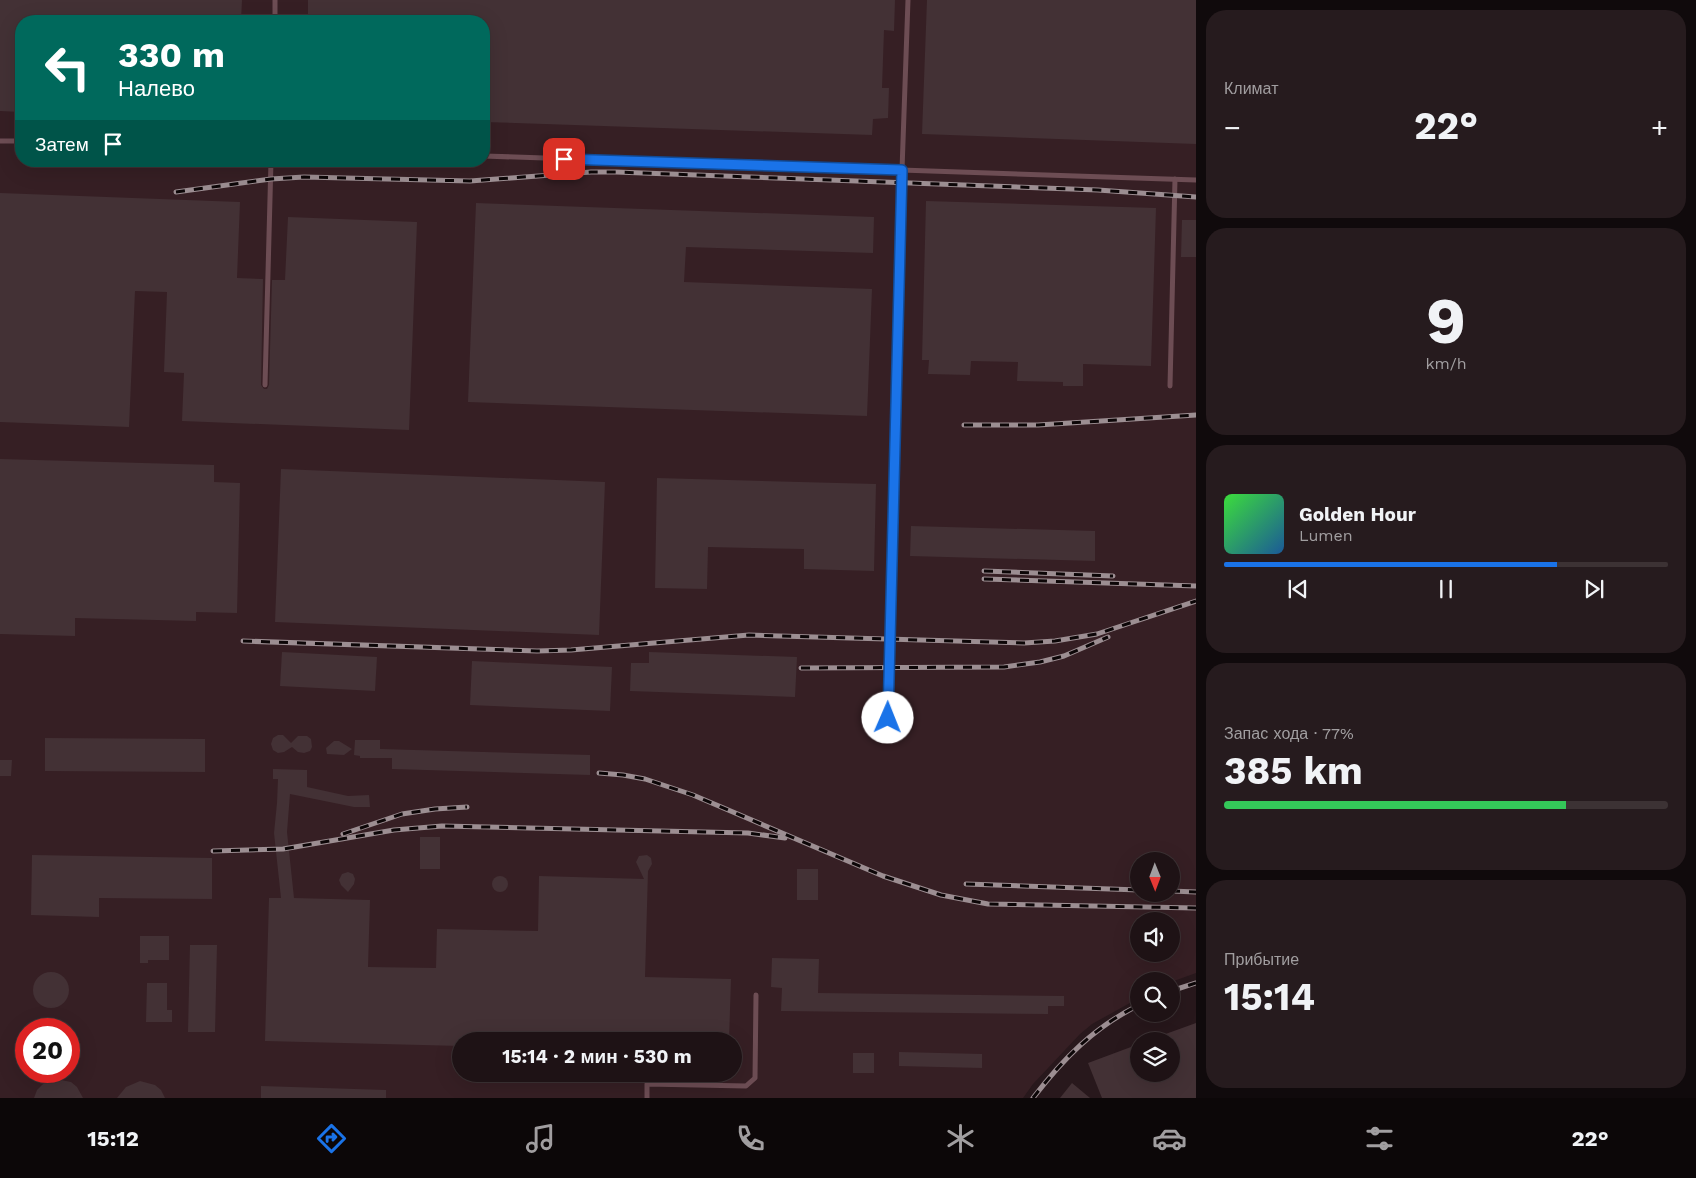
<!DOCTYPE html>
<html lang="ru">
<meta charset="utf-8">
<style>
:root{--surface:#1e1215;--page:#261b1e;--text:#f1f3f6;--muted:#a19ea0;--line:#3c3234;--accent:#1a73e8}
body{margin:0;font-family:"Work Sans",sans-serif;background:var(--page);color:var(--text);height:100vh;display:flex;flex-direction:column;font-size:19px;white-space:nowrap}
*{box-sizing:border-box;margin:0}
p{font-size:16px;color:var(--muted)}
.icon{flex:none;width:28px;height:28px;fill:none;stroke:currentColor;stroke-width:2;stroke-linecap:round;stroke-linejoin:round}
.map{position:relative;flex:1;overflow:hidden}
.details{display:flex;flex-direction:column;gap:10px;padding:10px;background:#100a0c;width:500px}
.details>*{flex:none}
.guide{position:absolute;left:15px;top:15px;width:475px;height:152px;border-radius:20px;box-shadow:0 5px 20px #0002,0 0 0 1px var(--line);background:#00695c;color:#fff;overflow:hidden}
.needle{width:32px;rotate:179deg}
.controls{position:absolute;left:1130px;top:852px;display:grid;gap:10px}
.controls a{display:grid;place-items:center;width:50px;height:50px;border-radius:50%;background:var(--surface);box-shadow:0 5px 20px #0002,0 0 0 1px var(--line);font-size:25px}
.speed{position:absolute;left:15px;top:1018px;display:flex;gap:10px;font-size:25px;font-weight:700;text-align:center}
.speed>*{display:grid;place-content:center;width:65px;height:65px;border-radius:50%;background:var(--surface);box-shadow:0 5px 20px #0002,0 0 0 1px var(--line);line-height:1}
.speed .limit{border:8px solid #d22;background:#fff;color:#111}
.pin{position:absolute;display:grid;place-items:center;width:42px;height:42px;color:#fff;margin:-21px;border-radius:10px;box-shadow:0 2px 8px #0006}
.me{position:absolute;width:55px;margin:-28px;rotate:1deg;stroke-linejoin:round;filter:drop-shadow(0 0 4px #0008)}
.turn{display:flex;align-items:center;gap:18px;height:105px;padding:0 20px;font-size:22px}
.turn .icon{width:65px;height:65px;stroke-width:2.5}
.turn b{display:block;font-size:35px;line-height:42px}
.then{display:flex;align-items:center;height:48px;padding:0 20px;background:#0003;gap:10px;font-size:19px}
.big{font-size:38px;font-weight:700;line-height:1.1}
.details .tile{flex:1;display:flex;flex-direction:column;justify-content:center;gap:8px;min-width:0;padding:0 18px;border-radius:20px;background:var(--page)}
.details .dial{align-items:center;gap:0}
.dial b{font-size:65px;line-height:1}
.song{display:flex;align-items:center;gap:15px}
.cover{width:60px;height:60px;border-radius:8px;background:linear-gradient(135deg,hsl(120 70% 55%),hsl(210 70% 35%))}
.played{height:5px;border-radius:2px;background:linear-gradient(90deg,var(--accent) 75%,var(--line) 75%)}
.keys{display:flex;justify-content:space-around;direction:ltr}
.heat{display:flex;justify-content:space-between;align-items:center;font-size:28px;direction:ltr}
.charge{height:8px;border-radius:4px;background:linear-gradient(90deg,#34c759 77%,var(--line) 0)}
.trip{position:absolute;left:452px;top:1032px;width:290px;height:50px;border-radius:25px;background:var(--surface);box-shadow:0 5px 20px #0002,0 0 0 1px var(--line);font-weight:700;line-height:50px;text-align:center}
.tabs{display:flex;height:80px;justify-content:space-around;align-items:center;background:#0c0708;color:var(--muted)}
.tabs .icon{width:35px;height:35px}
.tabs .on{color:var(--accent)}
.tabs b{font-size:22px;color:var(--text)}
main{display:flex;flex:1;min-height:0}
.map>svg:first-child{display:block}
</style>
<main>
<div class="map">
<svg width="1196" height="1098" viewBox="0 0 1196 1098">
<rect width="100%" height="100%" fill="#28181c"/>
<path fill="#361f24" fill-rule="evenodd" d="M0 0H1196V973L1171 982 1139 981V998L1092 1024 1080 1034 1033 1084 1023 1098H0ZM21 21H484V161H21ZM1139 861H1171V894H1139ZM1139 921H1171V954H1139ZM26 1029H69V1071H26ZM461 1041H734V1074H461Z"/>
<g fill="#433135">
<polygon points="0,0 242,0 241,21 21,21 21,112 0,111"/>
<polygon points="308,0 895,0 894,31 884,30 882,88 889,88 888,118 873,119 872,135 484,122 484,21 308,21"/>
<polygon points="927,0 1196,0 1196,144 922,134"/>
<polygon points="0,193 240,202 237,278 263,279 261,385 264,389 267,389 269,385 272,280 285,280 288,217 417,222 409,430 182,421 184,373 164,372 167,292 135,291 129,427 0,422"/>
<polygon points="926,201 1156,208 1151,366 1083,364 1083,386 1063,386 1063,382 1017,381 1018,362 971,361 970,375 928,374 929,360 922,360"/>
<polygon points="476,203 874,217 873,253 686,247 684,282 872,289 867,416 468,402"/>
<polygon points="1182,220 1196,220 1196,257 1181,257"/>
<polygon points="0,459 214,465 214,482 240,483 237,613 196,612 196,621 75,618 75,636 0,634"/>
<polygon points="281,469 605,482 599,635 275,622"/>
<polygon points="657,478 876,484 874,571 804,569 804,549 708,547 707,589 655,588"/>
<polygon points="911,526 1095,531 1095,561 910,556"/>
<polygon points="282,652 377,657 375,691 280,686"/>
<polygon points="649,652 797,657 795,697 630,691 631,663 649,663"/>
<polygon points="472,661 612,667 610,711 470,705"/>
<polygon points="278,735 283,735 291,743 298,736 307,736 311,739 312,747 310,751 304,753 298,752 292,747 284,752 278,753 273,750 271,744 273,738"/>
<polygon points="45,738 205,739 205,772 45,771"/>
<polygon points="355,740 380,740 380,749 590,755 590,775 392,769 392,758 360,758 360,756 354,755"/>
<polygon points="334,741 339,741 352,749 344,755 327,754 326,748"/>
<polygon points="0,760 12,760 11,776 0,776"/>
<polygon points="273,769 307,770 307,787 348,796 369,795 370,807 354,807 290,794 287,832 294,898 370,900 368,967 436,968 437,929 538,931 539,876 644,879 636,862 639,856 647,855 651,858 652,864 648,871 645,977 731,979 729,1041 461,1041 461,1046 265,1041 269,898 281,898 274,833 277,803 278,779 273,779"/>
<rect x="420" y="837" width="20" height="32"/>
<polygon points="32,855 212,858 212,899 99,898 99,917 31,915"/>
<rect x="797" y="869" width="21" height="31"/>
<polygon points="348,872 353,874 355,879 354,884 348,892 341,885 339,880 342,874"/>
<circle cx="500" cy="884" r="8"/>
<polygon points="140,936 169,936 169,960 148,960 148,963 140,963"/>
<polygon points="190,945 217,945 215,1032 188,1032"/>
<polygon points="772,958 819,959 818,993 1064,996 1064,1006 1048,1006 1048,1014 781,1011 782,988 771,987"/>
<circle cx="51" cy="990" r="18"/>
<polygon points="147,983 167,983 167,1010 172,1010 172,1022 146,1022"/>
<polygon points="1196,1023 1196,1098 1102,1098 1088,1063 1139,1044 1139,1074 1171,1074 1171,1041 1149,1040"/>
<polygon points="899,1052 982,1054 982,1068 899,1066"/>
<rect x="853" y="1053" width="21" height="20"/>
<polygon points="56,1079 71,1082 77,1087 83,1098 34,1098 37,1090 42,1085 48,1080"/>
<polygon points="140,1081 155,1085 161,1090 165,1098 117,1098 126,1087"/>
<polygon points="1072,1083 1090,1098 1060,1098"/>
<polygon points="261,1086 386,1090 386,1098 261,1098"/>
</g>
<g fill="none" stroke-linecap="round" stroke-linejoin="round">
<g stroke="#6d4d54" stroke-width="5">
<polyline points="275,21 275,0"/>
<polyline points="0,141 21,141"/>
<polyline points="484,156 1196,180"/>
<polyline points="265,385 271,161"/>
<polyline points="1170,386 1175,179"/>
<polyline points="888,718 902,170 908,0"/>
<polyline points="647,1098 647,1084 746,1086 755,1078 756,995"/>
</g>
<defs>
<g id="rail">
<polyline points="176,192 271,179 304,177 470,181 591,172 616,172 1098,190 1196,197"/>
<polyline points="964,425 1038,425 1196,415"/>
<polyline points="984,571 1113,576"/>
<polyline points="984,579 1196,586"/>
<polyline points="243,641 537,651 571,650 749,635 1024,643 1055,641 1097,634 1196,601"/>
<polyline points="801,668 1004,667 1040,662 1064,656 1108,637"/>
<polyline points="599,773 623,775 645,779 693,795 883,876 941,895 988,904 1196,908"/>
<polyline points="343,834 402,814 435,809 467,807"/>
<polyline points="213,851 283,849 394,830 442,826 748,833 785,838"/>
<polyline points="966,884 1139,890"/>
<polyline points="1171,891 1196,892"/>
<polyline points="1171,991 1196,983"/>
<path d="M1033 1098C1063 1059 1094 1027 1139 1005"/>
</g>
</defs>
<use href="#rail" stroke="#9c8e92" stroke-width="5"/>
<use href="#rail" stroke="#0c0607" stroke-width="3" stroke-dasharray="9" stroke-linecap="butt"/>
</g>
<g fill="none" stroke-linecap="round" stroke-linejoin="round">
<defs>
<polyline id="route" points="564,159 902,170 888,718"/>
</defs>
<use href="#route" stroke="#114b97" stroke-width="12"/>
<use href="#route" stroke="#1a73e8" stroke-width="9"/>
</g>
</svg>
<div class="controls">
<a><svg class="needle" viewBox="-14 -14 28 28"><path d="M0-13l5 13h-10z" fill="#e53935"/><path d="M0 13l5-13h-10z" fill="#a19ea0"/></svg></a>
<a><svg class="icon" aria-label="sound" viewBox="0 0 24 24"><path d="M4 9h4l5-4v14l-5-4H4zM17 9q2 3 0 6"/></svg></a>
<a><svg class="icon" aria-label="search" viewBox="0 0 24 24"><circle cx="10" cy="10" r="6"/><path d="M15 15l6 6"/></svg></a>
<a><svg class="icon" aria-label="layers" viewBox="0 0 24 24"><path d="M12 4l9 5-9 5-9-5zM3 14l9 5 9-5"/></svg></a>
</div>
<div class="speed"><div class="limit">20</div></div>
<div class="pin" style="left:564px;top:159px;background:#d93025"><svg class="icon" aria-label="arrive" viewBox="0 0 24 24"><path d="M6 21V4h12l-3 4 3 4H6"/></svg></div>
<svg class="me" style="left:888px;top:718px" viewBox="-20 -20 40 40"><circle r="19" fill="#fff"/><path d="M0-13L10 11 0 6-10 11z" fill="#1a73e8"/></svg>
<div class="trip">15:14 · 2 мин · 530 m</div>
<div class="guide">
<div class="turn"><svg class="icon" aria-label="left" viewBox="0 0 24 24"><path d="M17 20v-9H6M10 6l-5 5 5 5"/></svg><div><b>330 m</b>Налево</div></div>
<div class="then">Затем<svg class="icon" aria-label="arrive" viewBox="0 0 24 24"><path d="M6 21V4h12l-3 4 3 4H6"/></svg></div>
</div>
</div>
<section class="details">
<div class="tile"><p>Климат</p>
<div class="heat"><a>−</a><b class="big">22°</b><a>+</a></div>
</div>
<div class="tile dial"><b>9</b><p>km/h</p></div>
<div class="tile">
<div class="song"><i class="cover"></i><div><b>Golden Hour</b><p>Lumen</p></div></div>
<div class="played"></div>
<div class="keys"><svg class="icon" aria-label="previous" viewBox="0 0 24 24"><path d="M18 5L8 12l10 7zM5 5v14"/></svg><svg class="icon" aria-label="pause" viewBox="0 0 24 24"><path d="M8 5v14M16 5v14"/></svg><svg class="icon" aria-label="next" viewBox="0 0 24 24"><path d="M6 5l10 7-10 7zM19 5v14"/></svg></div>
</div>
<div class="tile"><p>Запас хода · 77%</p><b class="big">385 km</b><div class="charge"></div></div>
<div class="tile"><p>Прибытие</p><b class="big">15:14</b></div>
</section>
</main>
<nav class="tabs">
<b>15:12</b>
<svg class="icon on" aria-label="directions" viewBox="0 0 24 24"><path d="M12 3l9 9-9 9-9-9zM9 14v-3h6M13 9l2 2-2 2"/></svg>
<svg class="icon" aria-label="music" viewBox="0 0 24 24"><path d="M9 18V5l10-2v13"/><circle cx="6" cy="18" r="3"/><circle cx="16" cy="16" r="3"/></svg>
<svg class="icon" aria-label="phone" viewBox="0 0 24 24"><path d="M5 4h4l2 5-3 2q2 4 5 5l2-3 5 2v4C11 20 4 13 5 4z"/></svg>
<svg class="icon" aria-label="climate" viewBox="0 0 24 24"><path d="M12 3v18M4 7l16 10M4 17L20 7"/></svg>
<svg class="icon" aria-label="car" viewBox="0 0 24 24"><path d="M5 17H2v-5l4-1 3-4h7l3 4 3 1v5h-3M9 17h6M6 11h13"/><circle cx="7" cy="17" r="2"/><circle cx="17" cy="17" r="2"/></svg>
<svg class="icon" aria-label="filters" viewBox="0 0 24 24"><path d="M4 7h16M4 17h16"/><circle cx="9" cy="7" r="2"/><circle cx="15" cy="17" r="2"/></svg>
<b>22°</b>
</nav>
